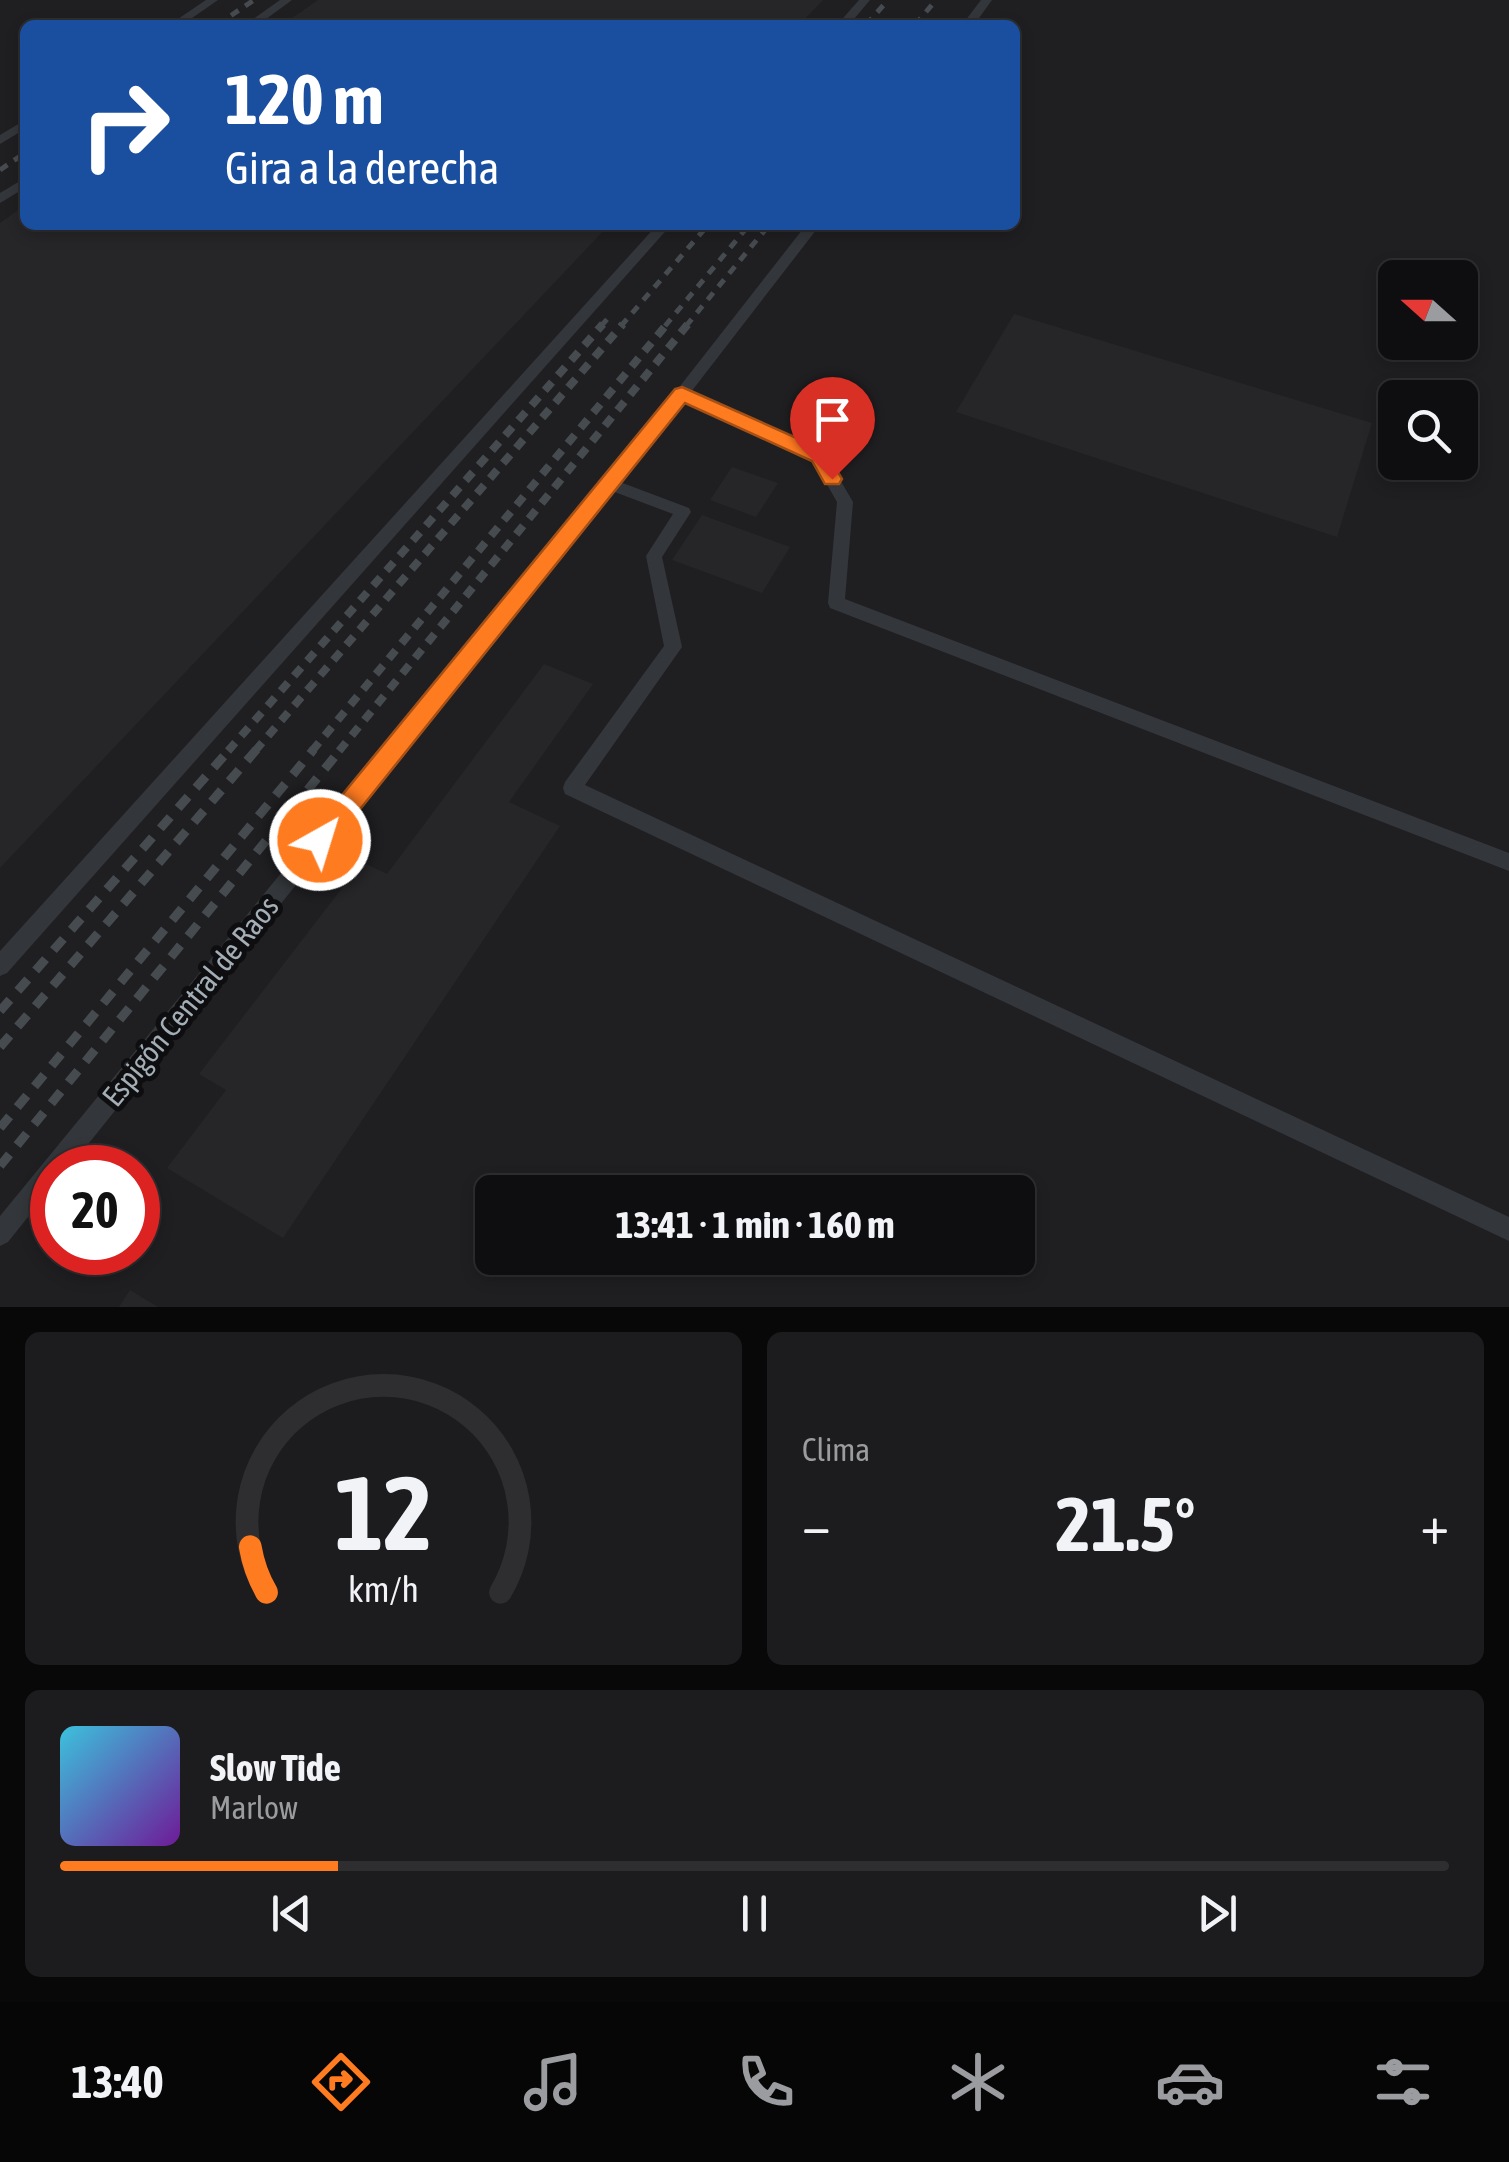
<!DOCTYPE html>
<html lang="es">
<meta charset="utf-8">
<style>
:root{--surface:#0e0e10;--page:#1c1c1e;--text:#f1f3f6;--muted:#9b9c9f;--line:#2e2e30;--accent:#ff7b20}
body{margin:0;font-family:"Asap Condensed",sans-serif;background:var(--page);color:var(--text);height:100vh;display:flex;flex-direction:column;font-size:38px;white-space:nowrap}
*{box-sizing:border-box;margin:0}
p{font-size:32px;color:var(--muted)}
.icon{flex:none;width:55px;height:55px;fill:none;stroke:currentColor;stroke-width:2;stroke-linecap:round;stroke-linejoin:round}
.map{position:relative;height:1307px;overflow:hidden}
.drawer{display:flex;flex-direction:column;gap:25px;padding:25px;background:#080809;flex:1}
.drawer>*{flex:none}
.banner{position:absolute;left:20px;top:20px;width:1000px;height:210px;border-radius:15px;box-shadow:0 5px 15px #0003,0 0 0 2px var(--line);background:#1a4fa0;color:#fff;overflow:hidden}
.needle{width:65px;rotate:291deg}
.tools{position:absolute;left:1378px;top:260px;display:grid;gap:20px}
.tools a{display:grid;place-items:center;width:100px;height:100px;border-radius:15px;background:var(--surface);box-shadow:0 5px 15px #0003,0 0 0 2px var(--line);font-size:50px}
.speed{position:absolute;left:30px;top:1145px;display:flex;gap:20px;font-size:50px;font-weight:700;text-align:center}
.speed>*{display:grid;place-content:center;width:130px;height:130px;border-radius:50%;background:var(--surface);box-shadow:0 5px 15px #0003,0 0 0 2px var(--line);line-height:1}
.speed .limit{border:15px solid #d22;background:#fff;color:#111}
.pin{position:absolute;display:grid;place-items:center;width:85px;height:85px;color:#fff;margin:-102px -42px;border-radius:50% 50% 50% 0;rotate:-45deg;box-shadow:0 0 10px #0007}
.pin .icon{rotate:45deg}
.me{position:absolute;width:110px;margin:-55px;rotate:39deg;stroke-linejoin:round;filter:drop-shadow(0 0 8px #0008)}
.turn{display:flex;align-items:center;gap:35px;height:210px;padding:0 40px;font-size:45px}
.turn .icon{width:130px;height:130px;stroke-width:2.5}
.turn b{display:block;font-size:70px;line-height:85px}
.big{font-size:75px;font-weight:700;line-height:1.1}
.drawer .tile{flex:1;display:flex;flex-direction:column;justify-content:center;gap:15px;min-width:0;padding:0 35px;border-radius:15px;background:var(--page)}
.drawer .dial{align-items:center;gap:0}
.dial svg{height:260px;overflow:visible;fill:none;stroke:var(--line);stroke-width:7;stroke-linecap:round;text-anchor:middle}
.dial text{fill:var(--text);stroke:none}
.song{display:flex;align-items:center;gap:30px}
.cover{width:120px;height:120px;border-radius:15px;background:linear-gradient(135deg,hsl(190 70% 55%),hsl(280 70% 35%))}
.played{height:10px;border-radius:5px;background:linear-gradient(90deg,var(--accent) 20%,var(--line) 20%)}
.keys{display:flex;justify-content:space-around;direction:ltr}
.heat{display:flex;justify-content:space-between;align-items:center;font-size:55px;direction:ltr}
.drawer .tiles{flex:1;display:grid;gap:25px;grid-template-columns:1fr 1fr}
.tile:last-child{grid-column:span 2}
.trip{position:absolute;left:475px;top:1175px;width:560px;height:100px;border-radius:15px;background:var(--surface);box-shadow:0 5px 15px #0003,0 0 0 2px var(--line);font-weight:700;line-height:100px;text-align:center}
.tab-bar{display:flex;height:160px;justify-content:space-around;align-items:center;background:#060606;color:var(--muted)}
.tab-bar .icon{width:70px;height:70px}
.tab-bar .selected{color:var(--accent)}
.tab-bar b{font-size:45px;color:var(--text)}
.map>svg:first-child{display:block}
</style>
<div class="map">
<svg width="1509" height="1307" viewBox="0 0 1509 1307">
<rect width="100%" height="100%" fill="#131315"/>
<path fill="#1f1f22" fill-rule="evenodd" d="M0 0H1509V1307H0ZM25 25H1015V225H25ZM1395 278H1460V342H1395ZM1395 398H1460V462H1395ZM52 1168H138V1252H52ZM492 1192H1018V1258H492Z"/>
<g fill="#262629">
<polygon points="318,0 823,0 799,25 282,25"/>
<polygon points="25,205 25,225 609,225 0,868 0,223"/>
<polygon points="1014,314 1372,423 1337,537 956,412"/>
<polygon points="732,467 778,483 756,517 710,500"/>
<polygon points="702,515 790,547 762,593 672,560"/>
<polygon points="544,664 593,684 509,802 560,826 283,1238 167,1168 226,1090 199,1074 362,862 387,874"/>
<polygon points="130,1290 158,1307 119,1307"/>
</g>
<g fill="none" stroke-linecap="round" stroke-linejoin="round">
<g fill="#33363a" fill-rule="evenodd">
<polygon points="206,0 218,0 182,25 169,25"/>
<polygon points="280,0 292,0 258,25 245,25"/>
<polygon points="859,0 870,0 849,25 837,25"/>
<polygon points="981,0 992,0 974,25 962,25"/>
<polygon points="25,120 25,129 0,144 0,135"/>
<polygon points="25,178 25,188 0,203 0,193"/>
<polygon points="657,225 671,225 7,973 0,976 0,951"/>
<polygon points="806,225 820,225 691,392 824,452 853,502 845,599 1509,853 1509,871 830,608 828,603 837,502 813,460 684,401 620,482 689,508 691,512 662,557 682,647 585,785 1509,1217 1509,1241 565,794 563,788 565,782 664,646 646,556 673,514 612,491 69,1168 52,1168 52,1187 8,1242 0,1246 0,1216 677,390"/>
</g>
<g stroke="#464b4f" stroke-width="5" stroke-dasharray="9 8" stroke-linecap="butt">
<polyline points="217,25 254,0"/>
<polyline points="866,25 888,0"/>
<polyline points="915,25 936,0"/>
<polyline points="0,170 25,153"/>
<polyline points="601,326 610,316"/>
<polyline points="621,326 708,225"/>
<polyline points="665,326 749,225"/>
<polyline points="686,326 769,225"/>
</g>
<g stroke="#464b4f" stroke-width="8" stroke-dasharray="11 9" stroke-linecap="butt">
<polyline points="228,751 603,324"/>
<polyline points="255,751 623,324"/>
<polyline points="312,751 667,324"/>
<polyline points="339,751 688,324"/>
</g>
<g stroke="#464b4f" stroke-width="9" stroke-dasharray="15 12" stroke-linecap="butt">
<polyline points="0,1011 230,749"/>
<polyline points="0,1047 257,749"/>
<polyline points="0,1128 314,749"/>
<polyline points="0,1166 341,749"/>
</g>
</g>
<polygon fill="#ff7b20" stroke="#a65015" stroke-width="2.5" points="682,387 826,451 842,479 839,484 825,484 812,461 685,403 329,848 320,852 311,848 307,840 311,833 675,389"/>
<g text-anchor="middle" dominant-baseline="central" stroke-width="10" stroke-linejoin="round" paint-order="stroke">
<g font-size="30" fill="#a3aeb6" stroke="#0e0e10">
<text transform="translate(190 1001) rotate(-51)">Espigón Central de Raos</text>
</g>
</g>
</svg>
<div class="tools">
<a><svg class="needle" viewBox="-14 -14 28 28"><path d="M0-13l5 13h-10z" fill="#e53935"/><path d="M0 13l5-13h-10z" fill="#9b9c9f"/></svg></a>
<a><svg class="icon" aria-label="search" viewBox="0 0 24 24"><circle cx="10" cy="10" r="6"/><path d="M15 15l6 6"/></svg></a>
</div>
<div class="speed"><div class="limit">20</div></div>
<div class="pin" style="left:832px;top:479px;background:#d93025"><svg class="icon" aria-label="arrive" viewBox="0 0 24 24"><path d="M6 21V4h12l-3 4 3 4H6"/></svg></div>
<svg class="me" style="left:320px;top:840px" viewBox="-20 -20 40 40"><circle r="17" fill="#ff7b20" stroke="#fff" stroke-width="3"/><path d="M0-11L8 9 0 5-8 9z" fill="#fff"/></svg>
<div class="trip">13:41 · 1 min · 160 m</div>
<div class="banner">
<div class="turn"><svg class="icon" aria-label="right" viewBox="0 0 24 24"><path d="M7 20v-9h11M14 6l5 5-5 5"/></svg><div><b>120 m</b>Gira a la derecha</div></div>
</div>
</div>
<section class="drawer">
<div class="tiles">
<div class="tile dial"><svg viewBox="0 0 100 80">
<path d="M14 69A42 42 0 1 1 86 69"/>
<path d="M14 69A42 42 0 0 1 9 55" stroke="#ff7b20"/>
<text x="50" y="56" font-size="32" font-weight="700">12</text>
<text x="50" y="72" font-size="11">km/h</text>
</svg></div>
<div class="tile"><p>Clima</p>
<div class="heat"><a>−</a><b class="big">21.5°</b><a>+</a></div>
</div>
<div class="tile">
<div class="song"><i class="cover"></i><div><b>Slow Tide</b><p>Marlow</p></div></div>
<div class="played"></div>
<div class="keys"><svg class="icon" aria-label="previous" viewBox="0 0 24 24"><path d="M18 5L8 12l10 7zM5 5v14"/></svg><svg class="icon" aria-label="pause" viewBox="0 0 24 24"><path d="M8 5v14M16 5v14"/></svg><svg class="icon" aria-label="next" viewBox="0 0 24 24"><path d="M6 5l10 7-10 7zM19 5v14"/></svg></div>
</div>
</div>
</section>
<nav class="tab-bar">
<b>13:40</b>
<svg class="icon selected" aria-label="directions" viewBox="0 0 24 24"><path d="M12 3l9 9-9 9-9-9zM9 14v-3h6M13 9l2 2-2 2"/></svg>
<svg class="icon" aria-label="music" viewBox="0 0 24 24"><path d="M9 18V5l10-2v13"/><circle cx="6" cy="18" r="3"/><circle cx="16" cy="16" r="3"/></svg>
<svg class="icon" aria-label="phone" viewBox="0 0 24 24"><path d="M5 4h4l2 5-3 2q2 4 5 5l2-3 5 2v4C11 20 4 13 5 4z"/></svg>
<svg class="icon" aria-label="climate" viewBox="0 0 24 24"><path d="M12 3v18M4 7l16 10M4 17L20 7"/></svg>
<svg class="icon" aria-label="car" viewBox="0 0 24 24"><path d="M5 17H2v-5l4-1 3-4h7l3 4 3 1v5h-3M9 17h6M6 11h13"/><circle cx="7" cy="17" r="2"/><circle cx="17" cy="17" r="2"/></svg>
<svg class="icon" aria-label="filters" viewBox="0 0 24 24"><path d="M4 7h16M4 17h16"/><circle cx="9" cy="7" r="2"/><circle cx="15" cy="17" r="2"/></svg>
</nav>
